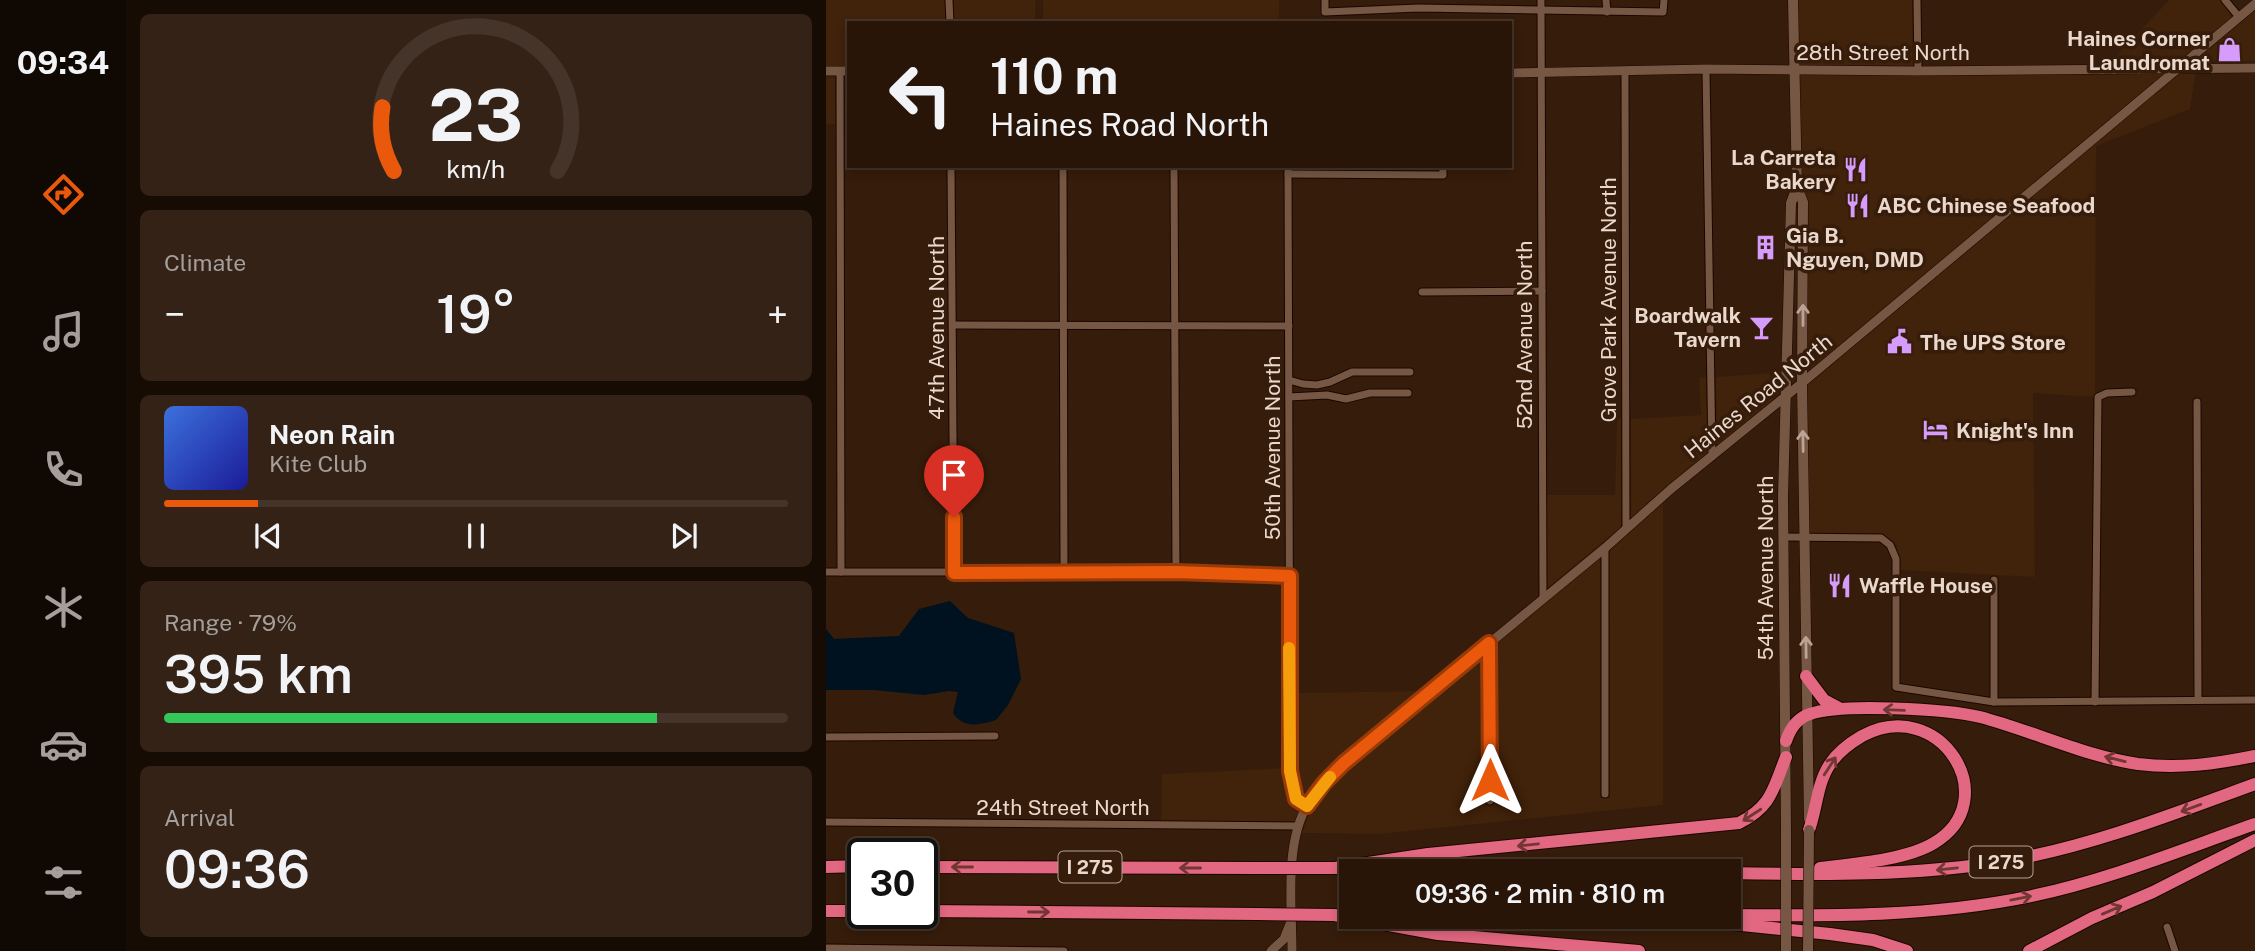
<!DOCTYPE html>
<meta charset="utf-8">
<style>
:root{--surface:#281508;--page:#342216;--text:#f1f3f6;--muted:#a59f9c;--line:#443429;--accent:#ea580c}
body{margin:0;font-family:"Public Sans",sans-serif;background:var(--page);color:var(--text);height:100vh;display:flex;flex-direction:column;font-size:26px;white-space:nowrap}
*{box-sizing:border-box;margin:0}
p{font-size:23px;color:var(--muted)}
.icon{flex:none;width:38px;height:38px;fill:none;stroke:currentColor;stroke-width:2;stroke-linecap:round;stroke-linejoin:round}
.map{position:relative;flex:1;overflow:hidden}
.details{display:flex;flex-direction:column;gap:14px;padding:14px;background:#160c04;width:700px}
.details>*{flex:none}
.banner{position:absolute;left:21px;top:21px;width:665px;height:147px;border-radius:0px;box-shadow:0 4px 10px #0003,0 0 0 2px var(--line);background:#281508;color:var(--text);overflow:hidden}
.speed{position:absolute;left:21px;top:838px;display:flex;gap:14px;font-size:35px;font-weight:700;text-align:center}
.speed>*{display:grid;place-content:center;width:91px;height:91px;border-radius:50%;background:var(--surface);box-shadow:0 4px 10px #0003,0 0 0 2px var(--line);line-height:1}
.speed .limit{border:4px solid #111;border-radius:10px;background:#fff;color:#111}
.pin{position:absolute;display:grid;place-items:center;width:60px;height:60px;color:#fff;margin:-72px -30px;border-radius:50% 50% 50% 0;rotate:-45deg;box-shadow:0 0 7px #0007}
.pin .icon{rotate:45deg}
.me{position:absolute;width:77px;margin:-38px;rotate:0deg;stroke-linejoin:round;filter:drop-shadow(0 0 5px #0008)}
.turn{display:flex;align-items:center;gap:24px;height:147px;padding:0 28px;font-size:32px}
.turn .icon{width:91px;height:91px;stroke-width:2.5}
.turn b{display:block;font-size:49px;line-height:60px}
.big{font-size:52px;font-weight:600;line-height:1.1}
.details .tile{flex:1;display:flex;flex-direction:column;justify-content:center;gap:10px;min-width:0;padding:0 24px;border-radius:10px;background:var(--page)}
.details .dial{align-items:center;gap:0}
.dial svg{height:182px;overflow:visible;fill:none;stroke:var(--line);stroke-width:7;stroke-linecap:round;text-anchor:middle}
.dial text{fill:var(--text);stroke:none}
.song{display:flex;align-items:center;gap:21px}
.cover{width:84px;height:84px;border-radius:10px;background:linear-gradient(135deg,hsl(220 70% 55%),hsl(240 70% 35%))}
.played{height:7px;border-radius:4px;background:linear-gradient(90deg,var(--accent) 15%,var(--line) 15%)}
.keys{display:flex;justify-content:space-around;direction:ltr}
.heat{display:flex;justify-content:space-between;align-items:center;font-size:38px;direction:ltr}
.charge{height:10px;border-radius:5px;background:linear-gradient(90deg,#34c759 79%,var(--line) 0)}
.trip{position:absolute;left:513px;top:859px;width:402px;height:70px;border-radius:0px;background:var(--surface);box-shadow:0 4px 10px #0003,0 0 0 2px var(--line);font-weight:600;line-height:70px;text-align:center}
main{display:flex;flex:1;min-height:0}
.menu{display:flex;flex-direction:column;width:126px;justify-content:space-around;align-items:center;background:#100803;color:var(--muted)}
.menu .icon{width:49px;height:49px}
.menu .on{color:var(--accent)}
.menu b{font-size:32px;color:var(--text)}
.map>svg:first-child{display:block}
</style>
<main>
<nav class="menu">
<b>09:34</b>
<svg class="icon on" aria-label="directions" viewBox="0 0 24 24"><path d="M12 3l9 9-9 9-9-9zM9 14v-3h6M13 9l2 2-2 2"/></svg>
<svg class="icon" aria-label="music" viewBox="0 0 24 24"><path d="M9 18V5l10-2v13"/><circle cx="6" cy="18" r="3"/><circle cx="16" cy="16" r="3"/></svg>
<svg class="icon" aria-label="phone" viewBox="0 0 24 24"><path d="M5 4h4l2 5-3 2q2 4 5 5l2-3 5 2v4C11 20 4 13 5 4z"/></svg>
<svg class="icon" aria-label="climate" viewBox="0 0 24 24"><path d="M12 3v18M4 7l16 10M4 17L20 7"/></svg>
<svg class="icon" aria-label="car" viewBox="0 0 24 24"><path d="M5 17H2v-5l4-1 3-4h7l3 4 3 1v5h-3M9 17h6M6 11h13"/><circle cx="7" cy="17" r="2"/><circle cx="17" cy="17" r="2"/></svg>
<svg class="icon" aria-label="filters" viewBox="0 0 24 24"><path d="M4 7h16M4 17h16"/><circle cx="9" cy="7" r="2"/><circle cx="15" cy="17" r="2"/></svg>
</nav>
<section class="details">
<div class="tile dial"><svg viewBox="0 0 100 80">
<path d="M14 69A42 42 0 1 1 86 69"/>
<path d="M14 69A42 42 0 0 1 9 41" stroke="#ea580c"/>
<text x="50" y="56" font-size="32" font-weight="700">23</text>
<text x="50" y="72" font-size="11">km/h</text>
</svg></div>
<div class="tile"><p>Climate</p>
<div class="heat"><a>−</a><b class="big">19°</b><a>+</a></div>
</div>
<div class="tile">
<div class="song"><i class="cover"></i><div><b>Neon Rain</b><p>Kite Club</p></div></div>
<div class="played"></div>
<div class="keys"><svg class="icon" aria-label="previous" viewBox="0 0 24 24"><path d="M18 5L8 12l10 7zM5 5v14"/></svg><svg class="icon" aria-label="pause" viewBox="0 0 24 24"><path d="M8 5v14M16 5v14"/></svg><svg class="icon" aria-label="next" viewBox="0 0 24 24"><path d="M6 5l10 7-10 7zM19 5v14"/></svg></div>
</div>
<div class="tile"><p>Range · 79%</p><b class="big">395 km</b><div class="charge"></div></div>
<div class="tile"><p>Arrival</p><b class="big">09:36</b></div>
</section>
<div class="map">
<svg width="1429" height="951" viewBox="0 0 1429 951">
<rect width="100%" height="100%" fill="#361c0a"/>
<g fill="#41220a">
<polygon points="0,0 119,0 119,23 23,23 23,67 0,67"/>
<rect x="128" y="0" width="81" height="23"/>
<rect x="217" y="0" width="236" height="23"/>
<polygon points="971,0 1086,0 1087,66 972,65"/>
<polygon points="1343,0 1394,0 1406,17 1351,63 1283,64"/>
<polygon points="1429,10 1429,61 1373,60 1372,64 1365,64"/>
<polygon points="1341,72 1308,100 981,373 982,202 975,184 972,74"/>
<polygon points="1355,72 1370,72 1364,109 1270,146 1269,394 1267,397 1207,393 1209,577 1074,570 1071,545 1058,535 983,533 981,385"/>
<rect x="0" y="78" width="9" height="46"/>
<polygon points="942,373 952,383 948,383 947,400 891,447 890,377"/>
<polygon points="880,377 882,455 842,486 805,518 805,419 875,415 873,378"/>
<polygon points="791,419 795,419 795,527 721,588 721,495 789,495"/>
<polygon points="837,502 837,805 553,834 476,833 486,807 502,786 522,766 659,653 659,805 668,805 668,645 774,558 774,798 784,798 783,550"/>
<polygon points="598,691 514,760 495,780 480,800 474,797 469,771 468,693"/>
<polygon points="459,768 466,801 475,807 469,822 335,821 336,774"/>
</g>
<path fill="#00111f" d="M124 601 142 618 188 633 195 679 182 705 170 720C153 725 138 729 127 713L132 692 123 691 98 695 48 690H0V629L8 639 73 636 93 609Z"/>
<g fill="none" stroke-linecap="round" stroke-linejoin="round">
<defs>
<g id="minor">
<polyline points="123,0 124,23"/>
<polyline points="499,0 499,12 592,8 837,12 838,0"/>
<polyline points="715,0 717,598"/>
<polyline points="780,0 781,12"/>
<polyline points="1091,0 1092,71"/>
<polyline points="1399,0 1413,17"/>
<polyline points="880,69 886,457"/>
<polyline points="14,71 15,572"/>
<polyline points="799,71 800,528"/>
<polyline points="125,166 128,573"/>
<polyline points="237,166 238,572"/>
<polyline points="348,166 350,572"/>
<polyline points="462,166 464,771 470,799 481,806"/>
<polyline points="462,174 617,175 617,166"/>
<polyline points="596,292 716,291"/>
<polyline points="128,325 463,326"/>
<polyline points="463,380 477,384 491,385 504,382 526,372 584,372"/>
<polyline points="463,397 501,395 520,399 544,393 582,393"/>
<polyline points="1371,402 1372,700"/>
<polyline points="958,537 1055,538 1064,545 1070,559 1070,687 1168,702 1429,700"/>
<polyline points="779,548 779,794"/>
<polyline points="0,572 350,572 464,576"/>
<polyline points="1168,580 1168,702"/>
<polyline points="663,643 664,801"/>
<polyline points="1269,702 1272,397 1281,393 1306,392"/>
<polyline points="0,737 169,736"/>
<polyline points="0,822 473,826"/>
<polyline points="1341,927 1349,951"/>
<polyline points="0,948 238,951"/>
</g>
<g id="tertiary">
<polyline points="0,71 23,71"/>
<polyline points="684,73 880,69 1092,71 1429,68"/>
<polyline points="445,951 458,939 464,924"/>
<path d="M466 951C466 907 458 843 482 804 492 789 505 776 518 763L779 548 845 489 976 383 1429 4"/>
</g>
<g id="secondary">
<polyline points="967,0 971,187 977,202 976,383 983,819"/>
<polyline points="960,829 957,496 965,203 971,187"/>
</g>
<g id="motorway">
<polyline points="980,676 998,700 1013,708"/>
<path d="M960 741C964 729 971 718 984 714 1014 703 1121 709 1154 717 1207 731 1258 756 1312 764 1352 769 1390 764 1429 756"/>
<path d="M983 830C991 808 991 783 1004 764 1012 752 1024 743 1036 736 1114 694 1180 800 1108 843 1080 860 1027 864 994 868"/>
<polyline points="0,867 37,866"/>
<polyline points="96,867 432,868"/>
<path d="M509 868 602 854 913 823C946 806 947 789 960 757"/>
<polyline points="548,869 761,872"/>
<path d="M903 873C996 875 1088 876 1180 861 1266 846 1347 814 1429 784"/>
<polyline points="0,911 37,911"/>
<polyline points="96,911 431,914"/>
<polyline points="508,915 612,934 813,951"/>
<path d="M903 915C1004 916 1106 917 1206 896 1282 880 1355 850 1429 824"/>
<polyline points="838,917 1004,934 1047,940 1081,951"/>
<polyline points="1203,951 1266,918 1327,892 1429,840"/>
</g>
</defs>
<use href="#minor" stroke="#1c0600" stroke-width="9"/>
<use href="#tertiary" stroke="#1c0600" stroke-width="10"/>
<use href="#secondary" stroke="#1c0600" stroke-width="11"/>
<use href="#motorway" stroke="#1c0600" stroke-width="14"/>
<use href="#minor" stroke="#755744" stroke-width="7"/>
<use href="#tertiary" stroke="#755744" stroke-width="9"/>
<use href="#secondary" stroke="#755744" stroke-width="10"/>
<use href="#motorway" stroke="#e26780" stroke-width="12"/>
<defs>
<g id="secondary-bridge">
<polyline points="960,951 960,829"/>
<polyline points="982,951 983,830"/>
</g>
<g id="motorway-bridge">
<polyline points="432,868 509,868"/>
<polyline points="431,914 508,915"/>
</g>
</defs>
<use href="#secondary-bridge" stroke="#1c0600" stroke-width="11" stroke-linecap="butt"/>
<use href="#motorway-bridge" stroke="#1c0600" stroke-width="14" stroke-linecap="butt"/>
<use href="#secondary-bridge" stroke="#755744" stroke-width="10"/>
<use href="#motorway-bridge" stroke="#e26780" stroke-width="12"/>
</g>
<defs><path id="oneway-shaft" d="M-6 0H5M1.5-3L5.5 0L1.5 3" fill="none" stroke-width="1.6" stroke-linecap="round" stroke-linejoin="round" transform="scale(1.75)"/></defs>
<g stroke="#bba496">
<use href="#oneway-shaft" transform="translate(977 315) rotate(-90)"/>
<use href="#oneway-shaft" transform="translate(977 441) rotate(-91)"/>
<use href="#oneway-shaft" transform="translate(980 647) rotate(-91)"/>
</g>
<g stroke="#723633">
<use href="#oneway-shaft" transform="translate(1068 710) rotate(-178)"/>
<use href="#oneway-shaft" transform="translate(1289 759) rotate(-166)"/>
<use href="#oneway-shaft" transform="translate(1004 766) rotate(-57)"/>
<use href="#oneway-shaft" transform="translate(1365 808) rotate(160)"/>
<use href="#oneway-shaft" transform="translate(926 815) rotate(147)"/>
<use href="#oneway-shaft" transform="translate(702 845) rotate(174)"/>
<use href="#oneway-shaft" transform="translate(136 867) rotate(-180)"/>
<use href="#oneway-shaft" transform="translate(364 868) rotate(-180)"/>
<use href="#oneway-shaft" transform="translate(1121 869) rotate(174)"/>
<use href="#oneway-shaft" transform="translate(1195 898) rotate(-11)"/>
<use href="#oneway-shaft" transform="translate(1286 910) rotate(-23)"/>
<use href="#oneway-shaft" transform="translate(213 912)"/>
</g>
<g fill="none" stroke-linecap="round" stroke-linejoin="round">
<defs>
<polyline id="route" points="128,517 128,573 350,572 464,576 464,771 470,799 481,806 498,783 518,763 663,643 664,780"/>
</defs>
<use href="#route" stroke="#983908" stroke-width="18"/>
<use href="#route" stroke="#ea580c" stroke-width="12"/>
<polyline stroke="#f59e0b" stroke-width="12" points="463,648 464,771 470,799 481,806 504,777"/>
</g>
<defs>
<symbol id="shop-bare" viewBox="-9 -9 18 18"><path d="M-5-2.5h2.3a2.7 3.5 0 0 1 5.4 0H5L5.5 6h-11ZM-1.5-2.5h3a1.5 2.3 0 0 0-3 0Z" fill="#d59cfb" stroke="#361c0a" stroke-width="2.5" paint-order="stroke"/></symbol>
<symbol id="restaurant-bare" viewBox="-9 -9 18 18"><path d="M-5-6h1v4h1v-4h1v4h1v-4h1v5L-1.5 .5V6h-2V.5L-5-1ZM5-6V6H3V1.5H1.5Q1.5-4 5-6Z" fill="#d59cfb" stroke="#361c0a" stroke-width="2.5" paint-order="stroke"/></symbol>
<symbol id="building-bare" viewBox="-9 -9 18 18"><path d="M-4-6H4V6H1V3H-1V6H-4ZM-2.5-4.3h1.7v1.8h-1.7ZM.8-4.3h1.7v1.8H.8ZM-2.5-1h1.7V.8h-1.7ZM.8-1h1.7V.8H.8Z" fill="#d59cfb" stroke="#361c0a" stroke-width="2.5" paint-order="stroke"/></symbol>
<symbol id="bar-bare" viewBox="-9 -9 18 18"><path d="M-6-5H6L.8 .8V4.5H3.5V6h-7V4.5H-.8V.8Z" fill="#d59cfb" stroke="#361c0a" stroke-width="2.5" paint-order="stroke"/></symbol>
<symbol id="civic-bare" viewBox="-9 -9 18 18"><path d="M-.6-6.5H3V-4.5H.6V-3L4-1V1h2V6H-6V1h2V-1L-.6-3ZM-1.2 2.5V6h2.4V2.5Z" fill="#d59cfb" stroke="#361c0a" stroke-width="2.5" paint-order="stroke"/></symbol>
<symbol id="hotel-bare" viewBox="-9 -9 18 18"><path d="M-6-4.5h1.5V1H6V5H4.5V3h-9V5H-6ZM-4 0a1.8 1.8 0 1 1 3.6 0ZM.5 0V-2.5h3Q6-2.5 6 0Z" fill="#d59cfb" stroke="#361c0a" stroke-width="2.5" paint-order="stroke"/></symbol>
</defs>
<g fill-rule="evenodd">
<use href="#shop-bare" x="1386" y="32" width="35" height="35"/>
<use href="#restaurant-bare" x="1012" y="152" width="35" height="35"/>
<use href="#restaurant-bare" x="1014" y="188" width="35" height="35"/>
<use href="#building-bare" x="922" y="230" width="35" height="35"/>
<use href="#bar-bare" x="918" y="310" width="35" height="35"/>
<use href="#civic-bare" x="1056" y="324" width="35" height="35"/>
<use href="#hotel-bare" x="1092" y="412" width="35" height="35"/>
<use href="#restaurant-bare" x="996" y="568" width="35" height="35"/>
</g>
<g text-anchor="middle" dominant-baseline="central" stroke-width="7" stroke-linejoin="round" paint-order="stroke">
<g fill="#361c0a" stroke="#b4a092" stroke-width="2">
<rect x="1143.5" y="846.5" width="63" height="31" rx="5"/>
<rect x="232.5" y="851.5" width="63" height="31" rx="5"/>
</g>
<g font-size="19" font-weight="bold" fill="#ead8cd">
<text x="1175" y="862">I 275</text>
<text x="264" y="867">I 275</text>
</g>
<g font-size="21" font-weight="bold" fill="#ead8cd" stroke="#361c0a" text-anchor="start">
<text x="1384" y="38" text-anchor="end">Haines Corner<tspan x="1384" dy="24">Laundromat</tspan></text>
<text x="1010" y="157" text-anchor="end">La Carreta<tspan x="1010" dy="24">Bakery</tspan></text>
<text x="1051" y="205">ABC Chinese Seafood</text>
<text x="960" y="235">Gia B.<tspan x="960" dy="24">Nguyen, DMD</tspan></text>
<text x="915" y="315" text-anchor="end">Boardwalk<tspan x="915" dy="24">Tavern</tspan></text>
<text x="1094" y="342">The UPS Store</text>
<text x="1130" y="430">Knight's Inn</text>
<text x="1033" y="585">Waffle House</text>
</g>
<g font-size="21" fill="#ead8cd" stroke="#361c0a">
<text x="1057" y="52">28th Street North</text>
<text transform="translate(782 300) rotate(-90)">Grove Park Avenue North</text>
<text transform="translate(110 328) rotate(-90)">47th Avenue North</text>
<text transform="translate(698 335) rotate(-90)">52nd Avenue North</text>
<text transform="translate(932 396) rotate(-39)">Haines Road North</text>
<text transform="translate(446 448) rotate(-90)">50th Avenue North</text>
<text transform="translate(939 568) rotate(-90)">54th Avenue North</text>
<text x="237" y="807">24th Street North</text>
</g>
</g>
</svg>
<div class="speed"><div class="limit">30</div></div>
<div class="pin" style="left:128px;top:517px;background:#d93025"><svg class="icon" aria-label="arrive" viewBox="0 0 24 24"><path d="M6 21V4h12l-3 4 3 4H6"/></svg></div>
<svg class="me" style="left:664px;top:780px" viewBox="-20 -20 40 40"><path d="M0-17L14 15 0 8-14 15z" fill="#ea580c" stroke="#fff" stroke-width="4"/></svg>
<div class="trip">09:36 · 2 min · 810 m</div>
<div class="banner">
<div class="turn"><svg class="icon" aria-label="left" viewBox="0 0 24 24"><path d="M17 20v-9H6M10 6l-5 5 5 5"/></svg><div><b>110 m</b>Haines Road North</div></div>
</div>
</div>
</main>
